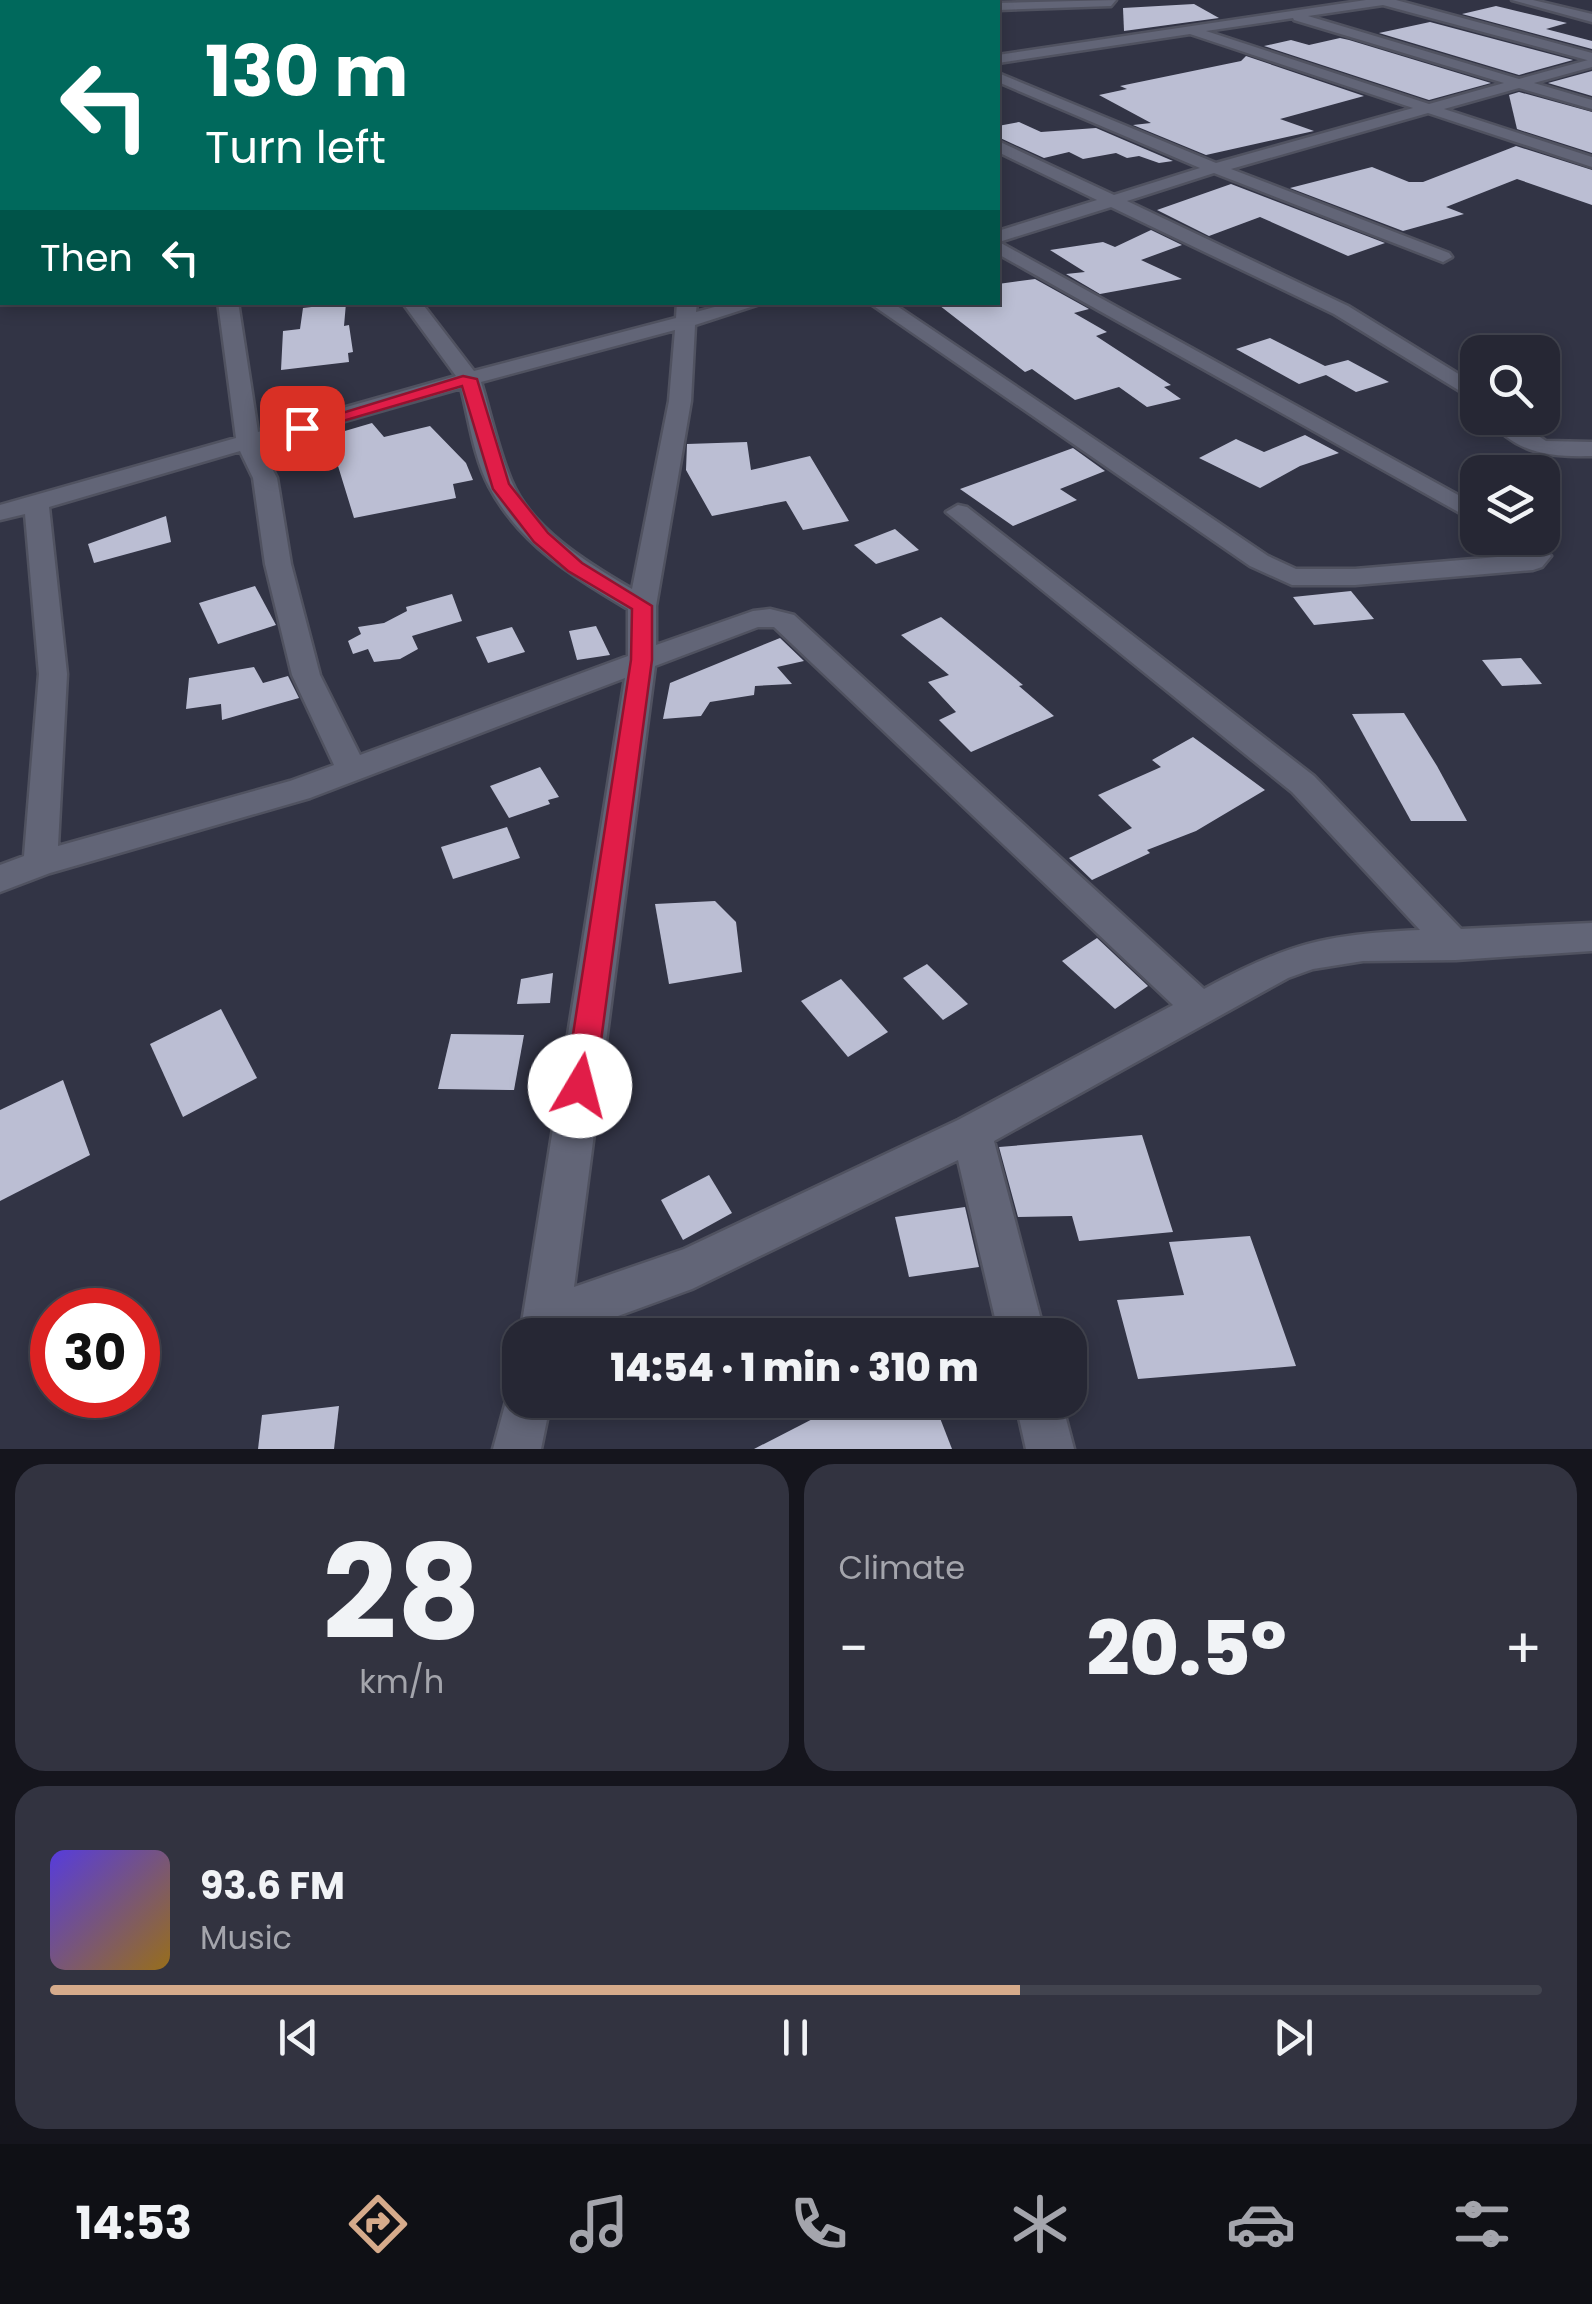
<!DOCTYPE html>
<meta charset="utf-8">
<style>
:root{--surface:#262734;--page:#323340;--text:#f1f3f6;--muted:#a4a5ac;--line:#42444f;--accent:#d6ab8b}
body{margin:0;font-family:Poppins,sans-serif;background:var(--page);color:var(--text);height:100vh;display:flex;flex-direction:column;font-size:38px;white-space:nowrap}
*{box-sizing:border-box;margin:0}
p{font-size:32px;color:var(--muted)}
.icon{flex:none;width:55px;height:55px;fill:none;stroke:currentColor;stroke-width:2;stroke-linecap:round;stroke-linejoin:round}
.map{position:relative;height:1449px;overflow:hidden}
.drawer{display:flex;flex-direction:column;gap:15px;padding:15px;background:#15151d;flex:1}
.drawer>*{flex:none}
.guide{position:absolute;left:0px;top:0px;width:1000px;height:305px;box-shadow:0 5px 15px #0003,0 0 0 2px var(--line);background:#00695c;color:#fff;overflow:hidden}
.fabs{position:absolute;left:1460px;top:335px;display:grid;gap:20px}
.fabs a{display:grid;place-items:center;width:100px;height:100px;border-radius:20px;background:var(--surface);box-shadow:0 5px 15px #0003,0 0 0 2px var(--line);font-size:50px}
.speed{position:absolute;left:30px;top:1288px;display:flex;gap:20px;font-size:50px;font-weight:700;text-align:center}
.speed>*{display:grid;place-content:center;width:130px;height:130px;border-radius:50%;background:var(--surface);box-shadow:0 5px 15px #0003,0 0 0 2px var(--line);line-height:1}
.speed .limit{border:15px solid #d22;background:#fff;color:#111}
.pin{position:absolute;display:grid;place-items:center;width:85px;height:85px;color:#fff;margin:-42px;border-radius:20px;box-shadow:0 5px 15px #0006}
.me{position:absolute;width:110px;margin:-55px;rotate:8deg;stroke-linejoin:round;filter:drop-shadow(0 0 8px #0008)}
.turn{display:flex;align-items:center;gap:35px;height:210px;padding:0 40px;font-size:45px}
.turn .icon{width:130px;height:130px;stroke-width:2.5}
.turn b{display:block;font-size:70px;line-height:85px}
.then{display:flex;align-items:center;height:95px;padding:0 40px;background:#0003;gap:20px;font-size:38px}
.big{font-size:75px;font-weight:800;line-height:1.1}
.drawer .card{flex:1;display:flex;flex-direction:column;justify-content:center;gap:15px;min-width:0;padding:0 35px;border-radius:30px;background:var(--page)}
.drawer .dial{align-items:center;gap:0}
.dial b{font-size:130px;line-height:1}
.song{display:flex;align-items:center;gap:30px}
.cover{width:120px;height:120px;border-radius:15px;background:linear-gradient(135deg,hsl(250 70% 55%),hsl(40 70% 35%))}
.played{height:10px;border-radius:5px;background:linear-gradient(90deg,var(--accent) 65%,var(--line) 65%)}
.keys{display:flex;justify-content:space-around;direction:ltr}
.heat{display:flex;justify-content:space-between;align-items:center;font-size:55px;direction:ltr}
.drawer .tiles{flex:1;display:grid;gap:15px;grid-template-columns:1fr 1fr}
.card:last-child{grid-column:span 2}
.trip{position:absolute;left:502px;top:1318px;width:585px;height:100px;border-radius:30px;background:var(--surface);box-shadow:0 5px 15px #0003,0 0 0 2px var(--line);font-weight:800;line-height:100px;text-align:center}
.tab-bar{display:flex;height:160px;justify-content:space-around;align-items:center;background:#0f1015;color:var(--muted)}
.tab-bar .icon{width:70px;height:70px}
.tab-bar .selected{color:var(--accent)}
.tab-bar b{font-size:45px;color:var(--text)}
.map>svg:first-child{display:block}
</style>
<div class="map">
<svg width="1592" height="1449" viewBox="0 0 1592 1449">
<rect width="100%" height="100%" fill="#323445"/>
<g fill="#bbbed3">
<polygon points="1194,4 1219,18 1124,31 1123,8"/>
<polygon points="1496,6 1567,23 1546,29 1592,41 1592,49 1462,14"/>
<polygon points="1430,22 1573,60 1519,75 1379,33"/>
<polygon points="1340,38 1349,40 1491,83 1429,100 1264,46 1291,40 1309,45"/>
<polygon points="1246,56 1364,96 1280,119 1314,131 1206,155 1133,125 1151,123 1099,95 1127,89 1120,86 1241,61"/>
<polygon points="1592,71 1592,96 1548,83"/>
<polygon points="1519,92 1592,112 1592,153 1517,129 1509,95"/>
<polygon points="1019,122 1041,132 1096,128 1173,161 1159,163 1139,156 1127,158 1116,153 1083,159 1069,152 1044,158 998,137 998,126"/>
<polygon points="1516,146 1592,170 1592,205 1517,179 1446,207 1464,214 1403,231 1290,188 1372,167 1409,182 1423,182"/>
<polygon points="1231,184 1385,243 1348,256 1260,217 1209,236 1157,210"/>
<polygon points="1151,230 1182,245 1141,260 1182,279 1100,294 1066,274 1085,272 1050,250 1103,242 1115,247"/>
<polygon points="1035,279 1089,309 1074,313 1107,332 1096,336 1171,385 1164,387 1181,399 1147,407 1119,387 1075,400 1032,369 1025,372 935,302 998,302 998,284"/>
<polygon points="346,303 344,326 349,325 353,352 348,353 349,362 281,370 283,331 300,329 303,308"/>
<polygon points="1270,338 1325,366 1348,360 1389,382 1356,392 1326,375 1299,384 1236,349"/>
<polygon points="372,423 384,437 430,426 466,463 473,480 453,484 456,498 354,518 338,466 324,470 304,444 344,440 338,433"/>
<polygon points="1305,435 1339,453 1300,466 1260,488 1199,458 1236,439 1264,452"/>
<polygon points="747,442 751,470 810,456 849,521 803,530 786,501 712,516 686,470 687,444"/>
<polygon points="1073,448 1105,471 1060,489 1077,500 1013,526 960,489"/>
<polygon points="166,516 171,542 94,563 88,544"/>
<polygon points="895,529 919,550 876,564 854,545"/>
<polygon points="255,586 276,625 218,644 199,603"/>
<polygon points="1351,591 1374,619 1314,625 1293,597"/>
<polygon points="452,594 462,621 412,636 418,649 400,659 374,662 368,649 353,654 348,641 361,634 358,627 384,623 407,611 406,607"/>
<polygon points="941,617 1023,685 1019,686 1054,716 971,752 939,720 956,712 928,682 949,675 901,635"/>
<polygon points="596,626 610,655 577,660 569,631"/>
<polygon points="512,627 525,652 488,663 476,637"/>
<polygon points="780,638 804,661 777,667 792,684 755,686 754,695 710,702 701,716 663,719 670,683"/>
<polygon points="1521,658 1542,684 1502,686 1482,660"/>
<polygon points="254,667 263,683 288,676 299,698 222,720 221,704 186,709 189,678"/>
<polygon points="1404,713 1437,766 1467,821 1411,821 1352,714"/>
<polygon points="1193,737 1265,790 1196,831 1147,850 1150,853 1092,880 1069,858 1132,828 1098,795 1161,767 1152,760"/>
<polygon points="540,767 559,797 548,800 550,804 509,818 490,786"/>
<polygon points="507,827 520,858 453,879 441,847"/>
<polygon points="715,901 736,922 742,972 669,984 655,904"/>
<polygon points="1097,938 1148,986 1115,1009 1062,961"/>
<polygon points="927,964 968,1004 943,1020 903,978"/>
<polygon points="553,973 550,1003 517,1004 521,979"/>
<polygon points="841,979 888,1032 848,1057 801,1001"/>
<polygon points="221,1009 257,1078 183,1117 150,1044"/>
<polygon points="451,1034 524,1035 514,1090 438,1089"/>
<polygon points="63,1080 90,1155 0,1201 0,1110"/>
<polygon points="1142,1135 1173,1232 1079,1241 1072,1216 1018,1217 999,1147"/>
<polygon points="709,1175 732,1213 683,1240 661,1200"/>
<polygon points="965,1207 979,1267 909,1277 895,1217"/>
<polygon points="1250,1236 1296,1366 1138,1379 1117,1300 1184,1295 1169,1242"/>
<polygon points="867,1400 933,1400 952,1449 754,1449 830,1410"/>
<polygon points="339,1406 334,1449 258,1449 262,1415"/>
</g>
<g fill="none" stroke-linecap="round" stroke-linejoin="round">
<defs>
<g id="street">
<rect x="374" y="0" width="12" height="2"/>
<polygon points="495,0 509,0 510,2 497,2"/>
<rect x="626" y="0" width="12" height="2"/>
<polygon points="796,0 808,0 809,2 797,2"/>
<polygon points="893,0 905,0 906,2 894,2"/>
<polygon points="1116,0 1111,6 998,10 998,3"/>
<path d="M1366 0H1396L1592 53V67L1534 83 1592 100V109L1519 88 1444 109 1592 157V167L1428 113 1231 169 1449 253 1452 257 1443 262 1214 173 1127 201 1348 306 1478 386V402L1334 314 1111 207 999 242 1478 506V523L998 254V231L1097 200 998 152V141L1114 195 1200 168 998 82V73L1216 163 1413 108 1190 34 998 63V55ZM1383 5 1587 60H1588L1519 79 1308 16ZM1293 18 1294 20 1504 83 1429 104 1206 31Z"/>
<polygon points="1512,0 1533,0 1592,14 1592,22"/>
<rect x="0" y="32" width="2" height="8"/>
<rect x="0" y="101" width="2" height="8"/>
<polygon points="2,161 2,173 0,174 0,162"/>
<polygon points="2,269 2,281 0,282 0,270"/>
<path d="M218 302H238L258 432 456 376 402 302H421L474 371 676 318 677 302H697L696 312 733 302H766L695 325 691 401 656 606V645L753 611 770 609 794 615 1204 989C1287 944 1325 934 1420 930L1292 792 946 512 958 505 967 507 1314 776 1461 929 1592 923V951L1456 960 1363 961 1313 969 1288 978 994 1141 1045 1335H999L958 1160 692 1289 566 1335H520L625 678 310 798 50 873 0 892V865L24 856 39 674 25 514 0 520V505L236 438ZM675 330 669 401 632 589C589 564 531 529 511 480 498 449 491 415 481 382ZM461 388C469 419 474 458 489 486 519 544 575 578 628 609V656L360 755 320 675 291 564 277 478 260 445ZM240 451 253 478 265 564 292 675 334 765 290 781 58 846 67 674 49 507ZM758 627H774L1173 1005 958 1120 684 1249 574 1287 655 666Z"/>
<polygon points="868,302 891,302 1268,556 1296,569 1355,569 1521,555 1503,538 1530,538 1551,556 1542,567 1533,570 1355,585 1292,585 1250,566"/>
<path d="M1488 418H1511L1546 441 1592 442V456C1549 457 1516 454 1488 418Z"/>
<polygon points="520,1380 520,1400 551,1400 541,1449 493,1449 511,1383"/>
<polygon points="1015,1400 1061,1400 1074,1449 1026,1449"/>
</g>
</defs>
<use href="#street" stroke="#505260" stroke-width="5"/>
<use href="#street" fill="#626577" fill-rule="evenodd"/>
</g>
<polygon fill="#e11d48" stroke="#92132f" stroke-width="2.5" points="463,376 477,379 509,484 548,533 582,563 652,606 652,660 595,1086 591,1095 580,1098 570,1095 565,1086 631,660 632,609 568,571 534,542 493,489 462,386 302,433 293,428"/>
</svg>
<div class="fabs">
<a><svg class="icon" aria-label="search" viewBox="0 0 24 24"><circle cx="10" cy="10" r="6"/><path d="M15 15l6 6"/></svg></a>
<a><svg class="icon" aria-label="layers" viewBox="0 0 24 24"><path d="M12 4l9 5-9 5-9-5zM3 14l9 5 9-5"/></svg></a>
</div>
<div class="speed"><div class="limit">30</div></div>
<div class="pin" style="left:302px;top:428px;background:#d93025"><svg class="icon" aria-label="arrive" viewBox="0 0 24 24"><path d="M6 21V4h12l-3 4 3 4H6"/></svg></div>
<svg class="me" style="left:580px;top:1086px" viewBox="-20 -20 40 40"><circle r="19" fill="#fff"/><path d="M0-13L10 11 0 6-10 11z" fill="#e11d48"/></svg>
<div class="trip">14:54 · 1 min · 310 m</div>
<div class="guide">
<div class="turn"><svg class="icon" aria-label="left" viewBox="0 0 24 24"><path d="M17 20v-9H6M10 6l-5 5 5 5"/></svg><div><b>130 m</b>Turn left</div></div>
<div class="then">Then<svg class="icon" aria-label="left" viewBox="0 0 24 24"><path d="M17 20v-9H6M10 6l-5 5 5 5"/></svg></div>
</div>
</div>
<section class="drawer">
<div class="tiles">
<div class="card dial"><b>28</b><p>km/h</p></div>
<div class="card"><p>Climate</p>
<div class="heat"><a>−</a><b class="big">20.5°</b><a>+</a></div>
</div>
<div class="card">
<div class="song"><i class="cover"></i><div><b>93.6 FM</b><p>Music</p></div></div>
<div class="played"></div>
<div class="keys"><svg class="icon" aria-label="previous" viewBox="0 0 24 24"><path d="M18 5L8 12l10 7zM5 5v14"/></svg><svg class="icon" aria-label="pause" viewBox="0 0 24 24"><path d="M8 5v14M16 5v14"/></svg><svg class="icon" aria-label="next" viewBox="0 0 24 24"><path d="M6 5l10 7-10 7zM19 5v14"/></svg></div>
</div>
</div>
</section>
<nav class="tab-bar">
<b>14:53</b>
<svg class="icon selected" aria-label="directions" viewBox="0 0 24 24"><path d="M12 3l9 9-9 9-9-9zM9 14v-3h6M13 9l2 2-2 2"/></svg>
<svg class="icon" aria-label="music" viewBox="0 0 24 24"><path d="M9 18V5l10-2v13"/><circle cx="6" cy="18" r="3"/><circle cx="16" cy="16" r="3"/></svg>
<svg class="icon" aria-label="phone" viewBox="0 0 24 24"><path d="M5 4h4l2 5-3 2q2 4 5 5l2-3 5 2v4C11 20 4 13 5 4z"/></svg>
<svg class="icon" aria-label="climate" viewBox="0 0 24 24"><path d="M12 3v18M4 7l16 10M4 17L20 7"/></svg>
<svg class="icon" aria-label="car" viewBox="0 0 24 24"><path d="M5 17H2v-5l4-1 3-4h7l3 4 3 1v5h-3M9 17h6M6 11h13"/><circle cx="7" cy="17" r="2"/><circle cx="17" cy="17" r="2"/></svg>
<svg class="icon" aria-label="filters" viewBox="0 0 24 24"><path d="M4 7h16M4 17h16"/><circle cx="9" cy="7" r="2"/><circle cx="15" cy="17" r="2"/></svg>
</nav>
